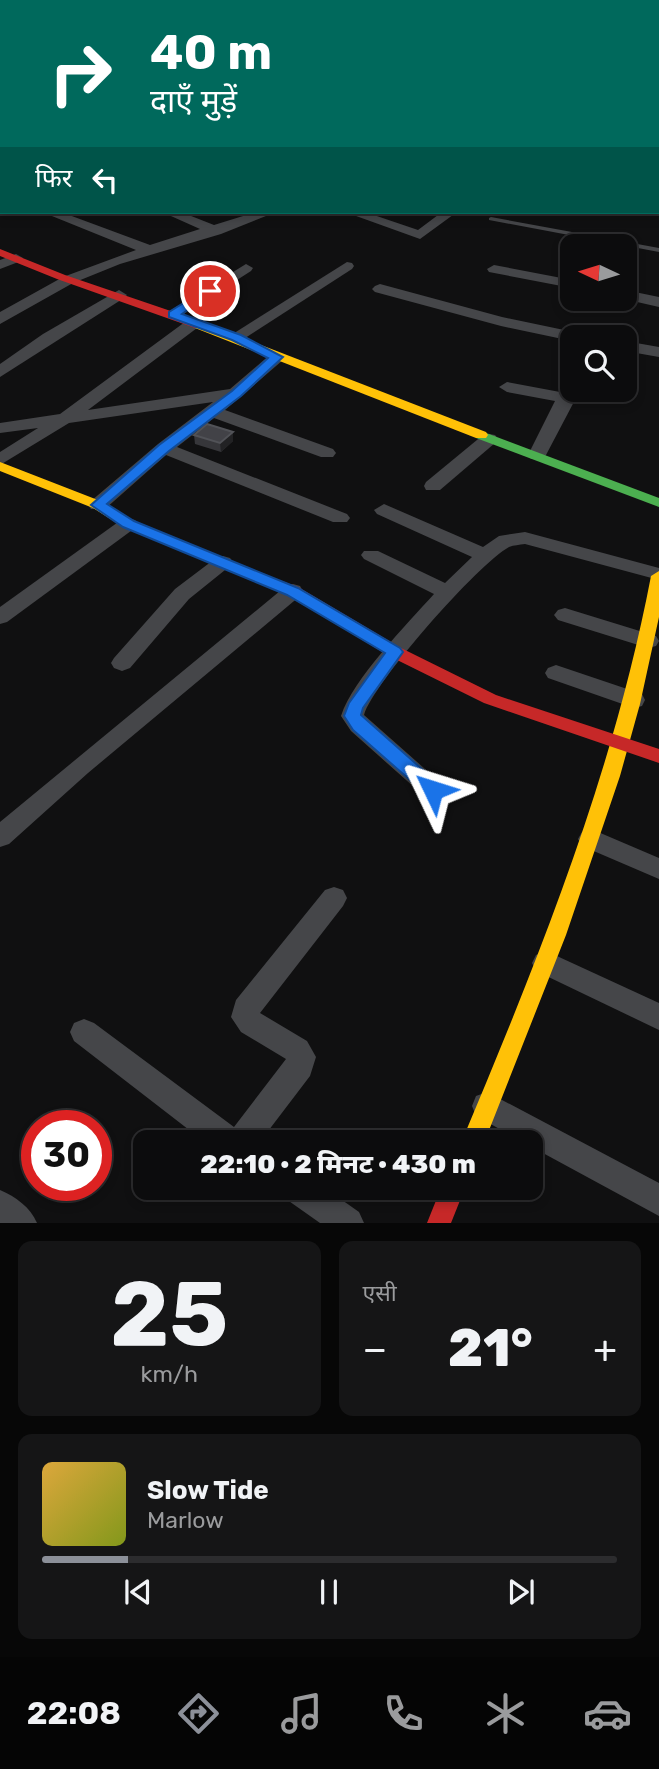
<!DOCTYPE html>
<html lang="hi">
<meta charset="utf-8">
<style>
:root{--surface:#0c0c0d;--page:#151516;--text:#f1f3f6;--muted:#9a9b9d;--line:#2c2c2e;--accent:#8c9099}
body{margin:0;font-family:Rubik,"Noto Sans Devanagari",sans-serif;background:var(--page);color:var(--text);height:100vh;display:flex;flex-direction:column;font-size:26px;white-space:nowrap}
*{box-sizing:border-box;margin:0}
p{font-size:23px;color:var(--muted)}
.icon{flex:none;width:38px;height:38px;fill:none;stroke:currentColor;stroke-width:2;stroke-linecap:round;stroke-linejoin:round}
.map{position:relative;height:1223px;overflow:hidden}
.sheet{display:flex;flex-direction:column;gap:18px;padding:18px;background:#070707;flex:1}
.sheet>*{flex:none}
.guide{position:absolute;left:0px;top:0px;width:660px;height:214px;box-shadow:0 4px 10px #0003,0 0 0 2px var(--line);background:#00695c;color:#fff;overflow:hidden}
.needle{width:46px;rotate:274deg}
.fabs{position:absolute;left:560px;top:234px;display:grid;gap:14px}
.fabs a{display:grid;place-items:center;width:77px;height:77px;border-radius:14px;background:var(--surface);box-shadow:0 4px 10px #0003,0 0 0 2px var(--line);font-size:35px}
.speed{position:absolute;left:21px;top:1110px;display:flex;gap:14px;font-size:35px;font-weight:700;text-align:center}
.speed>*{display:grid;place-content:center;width:91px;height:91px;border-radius:50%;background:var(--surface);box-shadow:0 4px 10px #0003,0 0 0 2px var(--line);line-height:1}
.speed .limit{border:10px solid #d22;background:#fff;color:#111}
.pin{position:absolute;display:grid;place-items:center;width:60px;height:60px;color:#fff;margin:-30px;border:4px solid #fff;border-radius:50%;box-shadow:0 2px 7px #0007}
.me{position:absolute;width:77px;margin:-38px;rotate:311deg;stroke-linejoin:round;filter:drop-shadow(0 0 5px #0008)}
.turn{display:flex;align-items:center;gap:24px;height:147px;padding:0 35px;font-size:32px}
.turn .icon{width:91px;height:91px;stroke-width:2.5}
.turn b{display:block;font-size:49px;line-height:60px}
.then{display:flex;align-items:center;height:66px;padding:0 35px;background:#0003;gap:14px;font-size:26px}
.big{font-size:52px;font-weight:800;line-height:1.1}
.sheet .card{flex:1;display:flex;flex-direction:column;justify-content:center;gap:10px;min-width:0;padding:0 24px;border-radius:14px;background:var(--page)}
.sheet .dial{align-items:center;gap:0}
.dial b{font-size:91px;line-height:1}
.song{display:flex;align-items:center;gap:21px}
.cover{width:84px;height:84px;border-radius:10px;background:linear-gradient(135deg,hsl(40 70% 55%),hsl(70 70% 35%))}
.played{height:7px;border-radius:4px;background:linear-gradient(90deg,var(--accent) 15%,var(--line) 15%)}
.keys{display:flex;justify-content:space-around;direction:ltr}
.heat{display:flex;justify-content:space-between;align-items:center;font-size:38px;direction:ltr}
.sheet .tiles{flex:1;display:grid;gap:18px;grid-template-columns:1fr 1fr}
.card:last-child{grid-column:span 2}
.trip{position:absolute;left:133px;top:1130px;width:410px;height:70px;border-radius:14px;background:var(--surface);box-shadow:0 4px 10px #0003,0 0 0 2px var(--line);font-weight:800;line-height:70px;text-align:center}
.menu{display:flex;height:112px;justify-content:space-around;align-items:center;background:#050505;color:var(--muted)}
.menu .icon{width:49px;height:49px}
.menu .selected{color:var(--accent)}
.menu b{font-size:32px;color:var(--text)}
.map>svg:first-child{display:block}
</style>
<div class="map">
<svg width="659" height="1223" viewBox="0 0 659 1223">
<rect width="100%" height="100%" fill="#101011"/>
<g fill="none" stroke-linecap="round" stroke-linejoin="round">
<polygon fill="#454649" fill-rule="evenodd" points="491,217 659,248 659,252 489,220 489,218"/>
<g fill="#454649" fill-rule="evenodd">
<polygon points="41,0 55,0 40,2"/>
<polygon points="101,0 116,0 100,2"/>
<polygon points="162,0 177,0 161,2"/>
<polygon points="196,0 210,0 211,2 197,2"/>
<polygon points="263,0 278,0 279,2 264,2"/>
<polygon points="324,0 341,0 323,2"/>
<polygon points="365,0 379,0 380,2 366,2"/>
<polygon points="404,0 419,0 403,2"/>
<polygon points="475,0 490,0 474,2"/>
<polygon points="522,0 538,0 539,2 523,2"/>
<polygon points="579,0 591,0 578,2"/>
<rect x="658" y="4" width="1" height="6"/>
<rect x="658" y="20" width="1" height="6"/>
<rect x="0" y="24" width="2" height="6"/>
<rect x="658" y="58" width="1" height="6"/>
<polygon points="0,65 2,65 0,72"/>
<rect x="0" y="90" width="2" height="8"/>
<rect x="658" y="96" width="1" height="8"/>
<rect x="0" y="106" width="2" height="8"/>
<polygon points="2,136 2,144 0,145 0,137"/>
<rect x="0" y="156" width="2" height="8"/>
<rect x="0" y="189" width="2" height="8"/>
<polygon points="42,212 61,212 150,245 200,229 162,212 181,212 214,225 256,212 276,212 221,234 120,264 73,283 0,324 0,312 63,277 136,250"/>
<polygon points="345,212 365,212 418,230 442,212 457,212 420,239"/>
<polygon points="16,254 23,258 21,261 0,269 0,260"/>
<polygon points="347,262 352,263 354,266 352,269 242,340 230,340 228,337"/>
<polygon points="246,264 253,268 251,271 179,317 173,319 165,314"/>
<polygon points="494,265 572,280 572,288 489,272 487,269"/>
<polygon points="380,284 502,317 588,335 590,338 572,338 572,341 501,326 375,292 372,289 375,286"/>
<polygon points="119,290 127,295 124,298 0,377 0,364 43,334"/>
<polygon points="625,290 659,297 659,307 624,299"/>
<polygon points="195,317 201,319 203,322 201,325 88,410 230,389 271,354 283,354 285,357 283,360 225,410 333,449 336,453 333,457 321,457 214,418 177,447 347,514 350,518 347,522 333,522 166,455 105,509 91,509 88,505 91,501 158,444 213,402 69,423 0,465 0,452 38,428 0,433 0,423 60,414 189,319"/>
<polygon points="625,341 659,347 659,357 625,351"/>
<polygon points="572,379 572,390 577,390 576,398 546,455 543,459 531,459 528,455 555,401 507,392 499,387 507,382 560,392 566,380"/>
<polygon points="489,434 495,435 498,439 495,443 440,490 426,490 424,486 426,482 483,435"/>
<path d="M384 504 483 547 499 536 525 532 659 568V580L525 544C519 545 514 545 509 547 478 564 374 682 364 715L442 784 445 790 442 796 433 799 424 796 351 731 341 716C353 679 407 624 434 594L364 559 361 555 364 551H378L445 583 472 557 377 514 374 510Z"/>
<polygon points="128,518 135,520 138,524 135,528 7,622 0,624 0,607 121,520"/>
<polygon points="223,556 230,558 233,562 230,566 189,599 130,668 122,671 114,668 111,663 114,658 175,589 216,558"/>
<polygon points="293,584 300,586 303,591 300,596 88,773 9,844 0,847 0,822 286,586"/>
<polygon points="565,608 656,636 659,641 656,646 648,648 558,620 554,615 558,610"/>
<polygon points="556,665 642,694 645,700 642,706 634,708 548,678 545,673 548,668"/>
<polygon points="591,829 659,858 659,879 582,846 578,839 582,832"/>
<polygon points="334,887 343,890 347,898 343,906 260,1013 307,1041 316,1057 310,1076 259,1143 206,1143 74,1041 70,1032 74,1023 84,1019 94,1023 234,1127 286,1059 241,1032 231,1017 236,1000 325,890"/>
<polygon points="546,951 659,1003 659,1030 536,971 532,963 536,955"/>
<polygon points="487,1092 659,1183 659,1216 530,1146 530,1143 525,1143 476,1116 472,1106 476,1096"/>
<polygon points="281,1188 325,1188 359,1212 364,1223 320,1223 286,1199"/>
<path d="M0 1190C16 1197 30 1207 37 1223H0Z"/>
</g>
<polygon fill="#4caf50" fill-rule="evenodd" points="481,431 659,498 659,507 476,438 476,432"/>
<g fill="#ffc107" fill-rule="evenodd">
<polygon points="199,321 486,432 488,435 486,438 476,438 195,328 195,322"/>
<polygon points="0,462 103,502 133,521 258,572 261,575 253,580 248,578 123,527 93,508 0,471"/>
<path d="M659 571V617L640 704 620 776 566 935 484 1143H461C539 957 613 775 651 576Z"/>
</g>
<g fill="#c62828" fill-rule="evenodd">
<polygon points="0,249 65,275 203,322 205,325 203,328 195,328 57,279 0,256"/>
<polygon points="253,570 298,587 401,648 496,695 659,749 659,763 484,703 389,656 288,595 248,578 245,575"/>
<polygon points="441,1188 465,1188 451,1223 427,1223"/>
</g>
</g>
<polygon fill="#36363a" points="194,435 233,441 221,452 195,444"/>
<polygon fill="#222224" points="233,432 233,441 221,452 220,443"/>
<polygon fill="#424247" stroke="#515257" stroke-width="2" points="207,424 233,432 220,443 194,435"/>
<polygon fill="#1a73e8" stroke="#114b97" stroke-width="2" points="206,289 215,291 182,314 241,335 283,357 241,396 169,451 107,504 134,521 298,588 400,648 403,652 363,708 361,715 440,785 443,790 440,795 427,795 353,730 344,716 349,703 385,653 287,595 123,527 91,505 159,445 232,391 268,358 232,340 169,317 169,312"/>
</svg>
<div class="fabs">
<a><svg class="needle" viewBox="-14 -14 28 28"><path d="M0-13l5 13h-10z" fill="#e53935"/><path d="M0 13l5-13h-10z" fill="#9a9b9d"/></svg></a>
<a><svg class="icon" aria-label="search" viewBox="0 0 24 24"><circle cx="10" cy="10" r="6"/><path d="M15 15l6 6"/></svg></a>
</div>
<div class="speed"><div class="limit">30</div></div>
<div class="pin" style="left:210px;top:291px;background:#d93025"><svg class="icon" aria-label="arrive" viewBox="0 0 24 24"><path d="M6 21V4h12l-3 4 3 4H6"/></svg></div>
<svg class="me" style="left:433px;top:790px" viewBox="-20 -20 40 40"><path d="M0-17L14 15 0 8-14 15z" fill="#1a73e8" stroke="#fff" stroke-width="4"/></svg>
<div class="trip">22:10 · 2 मिनट · 430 m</div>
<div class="guide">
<div class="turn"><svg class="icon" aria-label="right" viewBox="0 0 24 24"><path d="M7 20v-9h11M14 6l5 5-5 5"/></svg><div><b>40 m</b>दाएँ मुड़ें</div></div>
<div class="then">फिर<svg class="icon" aria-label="left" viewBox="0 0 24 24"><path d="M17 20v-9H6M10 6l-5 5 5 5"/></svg></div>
</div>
</div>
<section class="sheet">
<div class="tiles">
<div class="card dial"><b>25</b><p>km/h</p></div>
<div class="card"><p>एसी</p>
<div class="heat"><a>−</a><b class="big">21°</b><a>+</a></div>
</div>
<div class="card">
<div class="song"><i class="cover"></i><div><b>Slow Tide</b><p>Marlow</p></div></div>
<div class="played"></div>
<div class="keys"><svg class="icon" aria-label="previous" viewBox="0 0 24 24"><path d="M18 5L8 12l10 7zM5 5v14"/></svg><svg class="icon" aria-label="pause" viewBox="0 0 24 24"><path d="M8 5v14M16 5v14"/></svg><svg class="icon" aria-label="next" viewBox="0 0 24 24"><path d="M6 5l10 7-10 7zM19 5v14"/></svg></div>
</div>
</div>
</section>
<nav class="menu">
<b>22:08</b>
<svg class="icon selected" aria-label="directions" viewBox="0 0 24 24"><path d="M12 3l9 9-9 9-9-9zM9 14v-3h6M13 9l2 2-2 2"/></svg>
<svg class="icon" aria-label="music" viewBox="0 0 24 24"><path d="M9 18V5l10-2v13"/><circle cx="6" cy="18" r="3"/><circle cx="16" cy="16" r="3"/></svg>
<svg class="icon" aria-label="phone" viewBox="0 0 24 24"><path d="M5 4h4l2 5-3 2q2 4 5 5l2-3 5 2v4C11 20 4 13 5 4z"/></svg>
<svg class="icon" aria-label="climate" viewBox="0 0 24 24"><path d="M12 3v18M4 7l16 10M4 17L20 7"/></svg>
<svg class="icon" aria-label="car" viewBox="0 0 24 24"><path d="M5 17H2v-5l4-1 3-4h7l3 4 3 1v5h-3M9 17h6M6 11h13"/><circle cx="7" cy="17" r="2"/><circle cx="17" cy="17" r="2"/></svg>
</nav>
